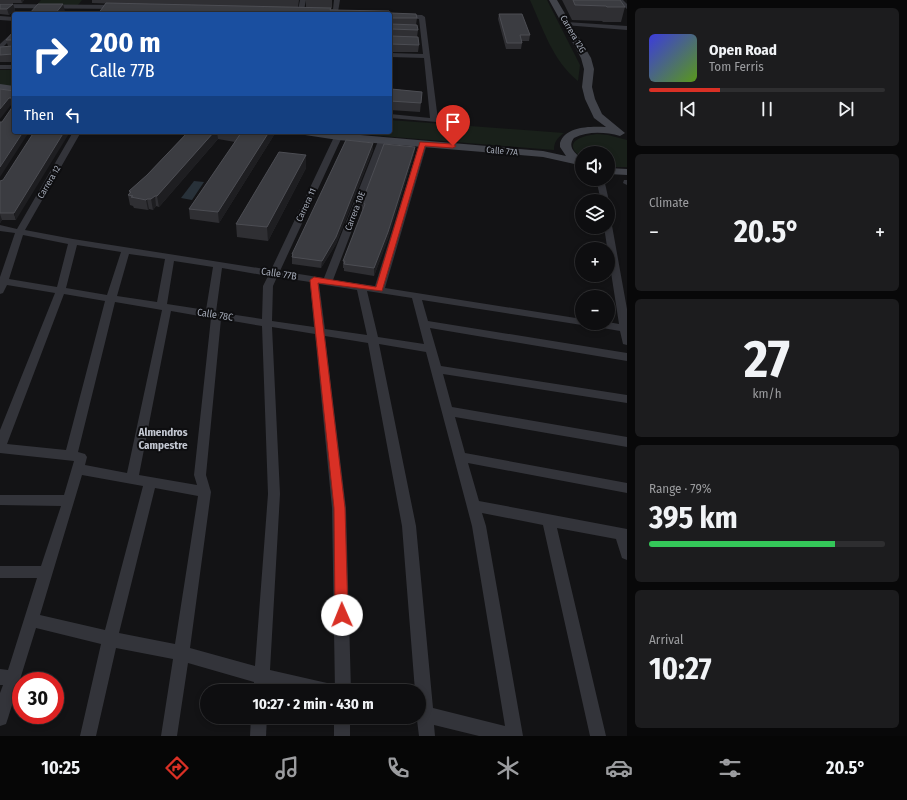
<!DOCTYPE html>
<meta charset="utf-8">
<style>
:root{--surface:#0e0e10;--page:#1c1c1e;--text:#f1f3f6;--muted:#9b9c9f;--line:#2e2e30;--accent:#d93025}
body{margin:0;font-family:"Fira Sans Condensed",sans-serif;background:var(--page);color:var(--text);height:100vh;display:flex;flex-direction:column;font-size:15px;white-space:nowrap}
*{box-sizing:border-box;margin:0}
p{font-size:13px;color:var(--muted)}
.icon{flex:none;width:22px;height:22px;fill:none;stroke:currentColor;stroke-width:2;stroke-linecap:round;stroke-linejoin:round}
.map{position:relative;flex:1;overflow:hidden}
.panel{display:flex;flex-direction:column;gap:8px;padding:8px;background:#080809;width:280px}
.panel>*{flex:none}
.banner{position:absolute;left:12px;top:12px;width:380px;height:122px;border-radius:4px;box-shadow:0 2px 6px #0003,0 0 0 1px var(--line);background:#1a4fa0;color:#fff;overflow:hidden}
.fabs{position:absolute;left:575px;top:146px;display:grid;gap:8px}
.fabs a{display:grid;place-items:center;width:40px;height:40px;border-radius:50%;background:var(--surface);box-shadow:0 2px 6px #0003,0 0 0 1px var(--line);font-size:20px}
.speed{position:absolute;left:12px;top:672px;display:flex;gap:8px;font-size:20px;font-weight:700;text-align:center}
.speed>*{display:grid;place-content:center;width:52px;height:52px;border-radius:50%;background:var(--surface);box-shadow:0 2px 6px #0003,0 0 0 1px var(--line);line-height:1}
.speed .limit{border:6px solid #d22;background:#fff;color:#111}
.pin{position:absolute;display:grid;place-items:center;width:34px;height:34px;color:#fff;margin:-41px -17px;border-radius:50% 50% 50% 0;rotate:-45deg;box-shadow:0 0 4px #0007}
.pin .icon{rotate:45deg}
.me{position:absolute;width:44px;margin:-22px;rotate:359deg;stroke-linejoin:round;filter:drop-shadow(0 0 3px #0008)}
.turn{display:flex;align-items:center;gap:14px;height:84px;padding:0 12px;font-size:18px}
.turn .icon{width:52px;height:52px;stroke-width:2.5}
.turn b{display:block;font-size:28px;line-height:34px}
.then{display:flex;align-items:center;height:38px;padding:0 12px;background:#0003;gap:8px;font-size:15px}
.big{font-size:30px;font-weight:700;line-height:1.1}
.panel .widget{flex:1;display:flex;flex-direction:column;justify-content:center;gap:6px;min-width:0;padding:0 14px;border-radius:6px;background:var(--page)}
.panel .dial{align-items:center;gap:0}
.dial b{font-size:52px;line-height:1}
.song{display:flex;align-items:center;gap:12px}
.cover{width:48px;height:48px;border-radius:6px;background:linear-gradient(135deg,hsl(240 70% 55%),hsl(90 70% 35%))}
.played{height:4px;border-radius:2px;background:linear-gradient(90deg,var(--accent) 30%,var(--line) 30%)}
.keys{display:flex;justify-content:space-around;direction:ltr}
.heat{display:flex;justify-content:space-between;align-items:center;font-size:22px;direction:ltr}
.charge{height:6px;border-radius:3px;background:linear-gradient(90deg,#34c759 79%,var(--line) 0)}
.trip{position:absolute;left:200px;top:684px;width:226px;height:40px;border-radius:20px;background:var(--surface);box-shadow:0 2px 6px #0003,0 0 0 1px var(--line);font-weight:700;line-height:40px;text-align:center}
.tabs{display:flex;height:64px;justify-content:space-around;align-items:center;background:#060606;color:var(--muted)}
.tabs .icon{width:28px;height:28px}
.tabs .selected{color:var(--accent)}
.tabs b{font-size:18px;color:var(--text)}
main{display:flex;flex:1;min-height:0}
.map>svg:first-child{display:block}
</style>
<main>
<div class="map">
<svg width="627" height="736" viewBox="0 0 627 736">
<rect width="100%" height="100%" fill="#131315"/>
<g fill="#19201a">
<polygon points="41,0 82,0 78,5 37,5"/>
<path d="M530 0H547L580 65 578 81C553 61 543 29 530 0Z"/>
<polygon points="0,70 14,70 14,87 0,85"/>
<path d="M390 120 564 133C557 138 554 142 554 150L333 132H390Z"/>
<path d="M597 134 608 135 627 140V167H608V153H582V158C561 142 581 136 597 134Z"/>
</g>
<polygon fill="#283139" points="194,181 204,182 192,200 181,198"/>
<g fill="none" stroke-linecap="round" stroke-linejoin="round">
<g fill="#33343a" fill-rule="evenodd">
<polygon points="300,0 306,0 304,10 301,12 298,10"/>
<polygon points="334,0 340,0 338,12 322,12 322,10 333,9"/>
<polygon points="617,0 623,0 627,4 627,9"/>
<polygon points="0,4 119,5 122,7 119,9 0,8"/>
<polygon points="390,14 422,15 425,17 438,120 437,122 390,118 390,114 430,118 424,58 390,57 390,53 423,54 419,19 390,18"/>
<polygon points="0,16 14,17 14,21 0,20"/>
<polygon points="566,22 627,26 627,30 564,25 563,24"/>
<polygon points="14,31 14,36 0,50 0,44"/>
<rect x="0" y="65" width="14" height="4"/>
<path d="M73 132H81L25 230 73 239 271 270 334 137 338 135 342 137 280 271 324 278 378 141 382 139 386 141 333 280 375 286 419 144 423 142 427 144 385 288 582 319V323L608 322 619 324 604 227H608V219L611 220 627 309V345L623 344 620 331 591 326 586 324 582 325 422 300 428 321 627 353V361L430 328 441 366 627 395V403L443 374 452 407 627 437V447L455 417 465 453 627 483V493L468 463 479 501 627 529V560L622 558 616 539 557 528 606 736H590L543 525 482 513 486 526 523 736H479L434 725 435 736H419L417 720 413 717H419V691H415L402 526 368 343 325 336 346 508 351 691H293L269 686V691H253L254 682 188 663 177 736H161L173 659 116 648 96 736H80L101 644 36 628 8 718 6 724 0 726V693L3 685H0V669L8 670 37 578H0V566H41L61 506 0 505V495H64L74 461 0 453V430L55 293 7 285 3 293 0 294V277L15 233 0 231V225L17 229ZM23 235 68 244 57 287 9 279ZM77 245 121 252 107 295 66 288ZM129 254 165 259 157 302 117 296ZM174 261 213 267 206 310 167 304ZM222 268 268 276 263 286 262 319 216 312ZM277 277 310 282 314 327 272 321 273 286ZM319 284 357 290 367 335 325 329ZM367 291 412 298 424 344 378 337ZM64 294 105 301 66 450 7 444ZM115 302 162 310 127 473 85 465 87 457 85 454 78 452ZM171 311 211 318 194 475 197 485 139 475ZM221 319 262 326 268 494 255 666 190 648 211 492 206 475ZM272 327 315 334 332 508 335 691 333 685 327 683 270 670 280 494ZM379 344 426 352 472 526 505 726 433 708 416 526ZM82 475 143 486 105 630 40 615ZM155 488 198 496 175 644 119 633Z"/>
<polygon points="596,179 604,179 609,201 608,203 608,201 601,201"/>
<polygon points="624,180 627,180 627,185 623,183"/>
<polygon points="251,717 267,717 266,736 250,736"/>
<rect x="334" y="717" width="16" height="19"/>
</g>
<g fill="#41434a" fill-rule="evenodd">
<path d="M549 0H557L591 58 594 69 592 87 595 99 602 114 625 133 620 136C605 132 588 131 574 138 567 147 575 153 582 159V165H579L543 157 338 140 305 135 300 132H326L543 151 566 156 560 147V143C565 126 591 126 606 127L594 118 585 99 582 87 584 69 581 58Z"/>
<polygon points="0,84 14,86 14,92 0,90"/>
<polygon points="608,168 627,169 627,175 608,174"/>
</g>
</g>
<g fill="#2f2f33">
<polygon points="0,0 24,0 22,3 0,3"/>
<polygon points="92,0 299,0 298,7 306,7 306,0 332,0 332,8 326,8 331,10 390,13 417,18 416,25 418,30 417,37 419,45 418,52 390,52 390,14 92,3"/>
<polygon points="562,0 620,0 625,7 621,22 603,22 602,21 572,20"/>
<polygon points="0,4 13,4 15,10 9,15 0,14"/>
<polygon points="499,14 530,35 529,41 522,41 522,43 521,49 506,49 498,19"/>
<polygon points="14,31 14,62 0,62 0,47 8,46 6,40"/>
<polygon points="390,89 391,89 422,92 420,112 390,110"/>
<polygon points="188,132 274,132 274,135 219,223 190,219 189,209 235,142 218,139 159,207 156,206 153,210 149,209 148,210 134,208 133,206 130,205 128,195 129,193 129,191 147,175"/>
<polygon points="415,147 414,154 388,239 374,276 344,271 344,268 343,268 343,261 363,210 362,209 362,202"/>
<polygon points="373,150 336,244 321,268 292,264 292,254"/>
<polygon points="306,155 306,168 268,241 237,237 236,224"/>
<polygon points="3,180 16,220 2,220 0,223 0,181"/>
</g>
<g fill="#1e1e21">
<polygon points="21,0 24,0 22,3"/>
<polygon points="13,4 15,10 9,15 7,9"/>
<polygon points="63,4 65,11 62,14 55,14"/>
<polygon points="9,98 13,98 14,104 11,105 0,119 0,109"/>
<polygon points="23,132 29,132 0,177 0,167"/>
<polygon points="64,132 70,132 16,220 14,213"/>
<polygon points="214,132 217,132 218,139 159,207 157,196"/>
<polygon points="269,132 274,132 274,135 219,223 218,212"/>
<polygon points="373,143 373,150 336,244 321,268 322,261"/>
<polygon points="415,147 414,154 388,239 374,276 374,268"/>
<polygon points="306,155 306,168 268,241 267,227"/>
<polygon points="155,196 156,206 153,210 151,199"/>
<polygon points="147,199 149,209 148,210 146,200"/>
<polygon points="0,214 2,220 0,223"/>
</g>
<g fill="#3b3c41" stroke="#4c4d53">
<polygon points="573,0 620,0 625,7 607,7 606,6 575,5"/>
<polygon points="106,3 331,8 330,10 389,11 390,13 416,14 417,18 391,18 390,20 390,14 98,14"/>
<polygon points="0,4 13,4 7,9 0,9"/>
<polygon points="38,4 63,4 55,14 29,14"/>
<polygon points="499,14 522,14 530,35 520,35 522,43 507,43"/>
<polygon points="390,24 417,25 418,30 391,29 390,31"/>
<polygon points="14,31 14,53 13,54 0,55 0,47 13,46 13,40 6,40"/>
<polygon points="390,36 418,37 419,45 390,44"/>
<polygon points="0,89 14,91 14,132 23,132 0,167 0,122 2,122 13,106 13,98 9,98 0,109"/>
<polygon points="390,89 391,89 422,92 421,103 390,101"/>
<polygon points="34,132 64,132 14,213 0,213 0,181 3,180"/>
<polygon points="188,132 214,132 157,196 155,196 151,199 147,199 146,200 131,197 133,196 128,195 131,192 129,191 147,175"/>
<polygon points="235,132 269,132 218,212 189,209 241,133"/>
<polygon points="346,140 373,143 336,237 322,261 292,257 293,254 292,254"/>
<polygon points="384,144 415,147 388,232 374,268 344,264 345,261 343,261 365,204 362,202"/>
<polygon points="279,152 306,155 267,227 236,224"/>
</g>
<polygon fill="#d93025" stroke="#8d1f18" points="420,142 453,144 456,146 453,148 425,146 382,291 318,283 345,508 348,615 346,619 342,620 337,619 335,615 334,508 310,280 314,277 376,287"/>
<g text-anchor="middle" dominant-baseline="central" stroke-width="4" stroke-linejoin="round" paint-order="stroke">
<g font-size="9" fill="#a3a9b6" stroke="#0e0e10">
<text transform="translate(573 34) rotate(60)">Carrera 12G</text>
<text transform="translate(502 151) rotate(5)">Calle 77A</text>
<text transform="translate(49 182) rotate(-60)">Carrera 12</text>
<text transform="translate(306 205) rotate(-65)">Carrera 11</text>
<text transform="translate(355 211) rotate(-69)">Carrera 10E</text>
</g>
<g font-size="10" fill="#a3a9b6" stroke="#0e0e10">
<text transform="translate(279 274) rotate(9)">Calle 77B</text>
<text transform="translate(215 315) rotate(9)">Calle 78C</text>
</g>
<g font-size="11" font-weight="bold" fill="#c4c8d2" stroke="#0e0e10">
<text x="163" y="432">Almendros<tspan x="163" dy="13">Campestre</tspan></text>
</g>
</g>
</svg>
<div class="fabs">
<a><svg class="icon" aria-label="sound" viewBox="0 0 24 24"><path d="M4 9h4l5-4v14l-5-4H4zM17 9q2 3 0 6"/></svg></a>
<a><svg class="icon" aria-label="layers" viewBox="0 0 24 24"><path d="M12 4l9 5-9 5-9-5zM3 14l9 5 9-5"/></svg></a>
<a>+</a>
<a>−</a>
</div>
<div class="speed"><div class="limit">30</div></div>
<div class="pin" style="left:453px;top:146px;background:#d93025"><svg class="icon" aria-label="arrive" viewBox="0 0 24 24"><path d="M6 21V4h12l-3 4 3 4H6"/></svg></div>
<svg class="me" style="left:342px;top:615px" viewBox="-20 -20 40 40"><circle r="19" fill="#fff"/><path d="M0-13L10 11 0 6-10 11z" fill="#d93025"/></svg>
<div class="trip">10:27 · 2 min · 430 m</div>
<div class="banner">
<div class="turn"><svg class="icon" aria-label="right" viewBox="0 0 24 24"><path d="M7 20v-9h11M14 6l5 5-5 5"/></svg><div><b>200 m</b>Calle 77B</div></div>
<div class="then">Then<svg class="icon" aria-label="left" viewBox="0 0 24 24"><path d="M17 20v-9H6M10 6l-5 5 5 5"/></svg></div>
</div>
</div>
<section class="panel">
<div class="widget">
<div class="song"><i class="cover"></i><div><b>Open Road</b><p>Tom Ferris</p></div></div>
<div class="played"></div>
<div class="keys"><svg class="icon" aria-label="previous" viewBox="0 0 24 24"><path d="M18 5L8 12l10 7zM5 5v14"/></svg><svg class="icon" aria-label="pause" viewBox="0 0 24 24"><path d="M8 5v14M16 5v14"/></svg><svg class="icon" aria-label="next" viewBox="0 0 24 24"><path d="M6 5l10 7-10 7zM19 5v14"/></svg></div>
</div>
<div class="widget"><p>Climate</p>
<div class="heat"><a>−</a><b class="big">20.5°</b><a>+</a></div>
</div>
<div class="widget dial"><b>27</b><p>km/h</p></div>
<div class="widget"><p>Range · 79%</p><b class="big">395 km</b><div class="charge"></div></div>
<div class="widget"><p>Arrival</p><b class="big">10:27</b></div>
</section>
</main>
<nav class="tabs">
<b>10:25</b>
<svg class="icon selected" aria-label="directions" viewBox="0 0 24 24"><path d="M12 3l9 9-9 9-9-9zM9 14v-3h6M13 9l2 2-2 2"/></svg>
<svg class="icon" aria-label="music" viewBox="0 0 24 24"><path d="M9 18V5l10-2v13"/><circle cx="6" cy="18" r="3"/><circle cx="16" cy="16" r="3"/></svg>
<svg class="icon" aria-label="phone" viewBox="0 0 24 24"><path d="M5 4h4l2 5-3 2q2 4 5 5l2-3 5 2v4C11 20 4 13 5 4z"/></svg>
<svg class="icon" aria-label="climate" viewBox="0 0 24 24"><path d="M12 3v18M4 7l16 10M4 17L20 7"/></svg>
<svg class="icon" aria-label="car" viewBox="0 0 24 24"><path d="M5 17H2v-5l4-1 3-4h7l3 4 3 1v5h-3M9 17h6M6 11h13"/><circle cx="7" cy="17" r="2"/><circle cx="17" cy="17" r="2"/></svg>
<svg class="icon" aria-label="filters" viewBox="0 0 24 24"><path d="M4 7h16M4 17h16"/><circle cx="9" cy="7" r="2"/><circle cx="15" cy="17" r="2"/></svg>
<b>20.5°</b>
</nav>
